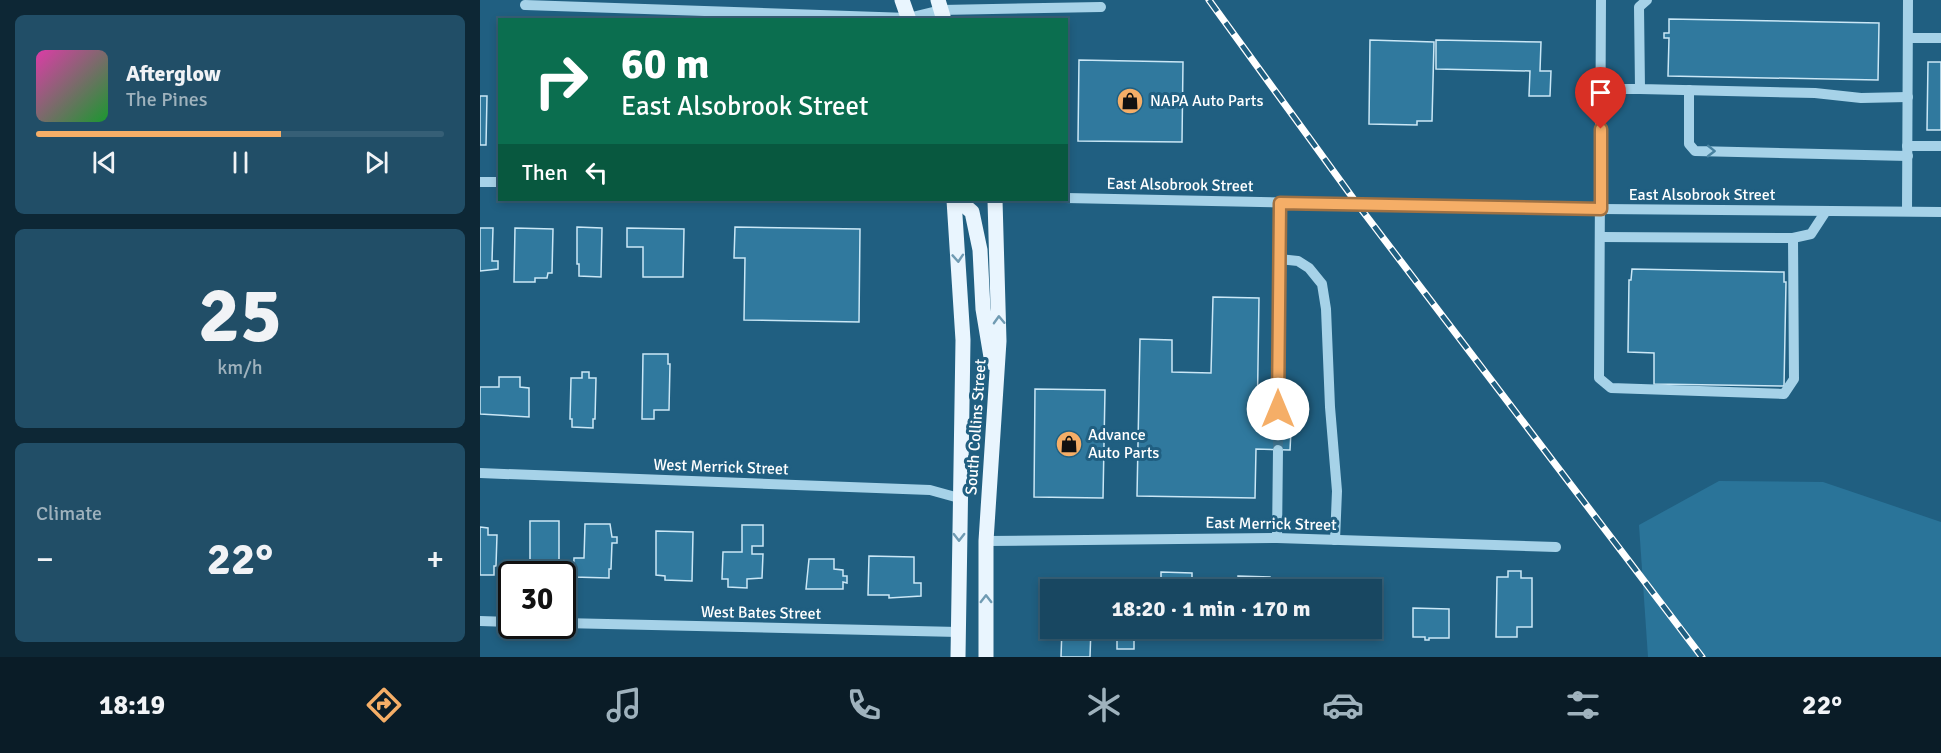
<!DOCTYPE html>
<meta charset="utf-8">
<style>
:root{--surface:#184761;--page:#214e67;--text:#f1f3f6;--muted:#9fb2bd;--line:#365f76;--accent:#f5ae67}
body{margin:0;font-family:Signika,sans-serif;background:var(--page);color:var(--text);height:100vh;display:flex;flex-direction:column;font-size:22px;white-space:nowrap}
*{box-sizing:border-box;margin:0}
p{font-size:20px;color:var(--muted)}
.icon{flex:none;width:33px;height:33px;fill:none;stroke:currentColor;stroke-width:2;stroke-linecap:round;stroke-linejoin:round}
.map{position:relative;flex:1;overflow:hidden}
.panel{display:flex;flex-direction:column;gap:15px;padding:15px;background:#0d2735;width:480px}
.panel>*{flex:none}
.guide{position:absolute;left:18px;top:18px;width:570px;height:183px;border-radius:0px;box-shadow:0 3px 9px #0003,0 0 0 2px var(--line);background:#0b6e4f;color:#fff;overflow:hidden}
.speed{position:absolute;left:18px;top:561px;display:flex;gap:12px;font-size:30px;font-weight:700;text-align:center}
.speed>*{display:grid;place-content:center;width:78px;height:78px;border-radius:50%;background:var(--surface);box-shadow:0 3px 9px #0003,0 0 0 2px var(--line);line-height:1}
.speed .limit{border:3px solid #111;border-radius:9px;background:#fff;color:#111}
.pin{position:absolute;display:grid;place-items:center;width:51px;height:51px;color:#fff;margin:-62px -26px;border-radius:50% 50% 50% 0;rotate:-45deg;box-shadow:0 0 6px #0007}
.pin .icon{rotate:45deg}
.me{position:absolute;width:66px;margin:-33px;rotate:0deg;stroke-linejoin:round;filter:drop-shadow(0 0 4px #0008)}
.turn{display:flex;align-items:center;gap:21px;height:126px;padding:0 24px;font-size:27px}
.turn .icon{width:78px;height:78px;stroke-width:2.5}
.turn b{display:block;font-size:42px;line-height:51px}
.then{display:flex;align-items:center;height:57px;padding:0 24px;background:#0003;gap:12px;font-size:22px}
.big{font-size:45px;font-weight:800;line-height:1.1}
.panel .tile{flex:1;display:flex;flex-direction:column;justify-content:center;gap:9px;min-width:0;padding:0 21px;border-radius:9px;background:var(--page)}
.panel .dial{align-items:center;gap:0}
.dial b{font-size:78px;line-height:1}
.song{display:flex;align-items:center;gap:18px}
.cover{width:72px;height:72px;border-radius:9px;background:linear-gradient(135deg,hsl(320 70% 55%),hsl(130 70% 35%))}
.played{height:6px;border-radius:3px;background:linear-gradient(90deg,var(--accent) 60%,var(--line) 60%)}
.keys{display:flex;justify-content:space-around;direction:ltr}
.heat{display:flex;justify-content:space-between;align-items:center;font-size:33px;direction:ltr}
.trip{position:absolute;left:560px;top:579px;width:342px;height:60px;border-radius:0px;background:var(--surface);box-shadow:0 3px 9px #0003,0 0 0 2px var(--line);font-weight:800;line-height:60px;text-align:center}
.dock{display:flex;height:96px;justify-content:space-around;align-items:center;background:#0a1c27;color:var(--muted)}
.dock .icon{width:42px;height:42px}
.dock .active{color:var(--accent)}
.dock b{font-size:27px;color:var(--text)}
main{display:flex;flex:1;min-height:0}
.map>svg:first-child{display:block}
</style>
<main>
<section class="panel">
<div class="tile">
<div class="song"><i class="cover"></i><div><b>Afterglow</b><p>The Pines</p></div></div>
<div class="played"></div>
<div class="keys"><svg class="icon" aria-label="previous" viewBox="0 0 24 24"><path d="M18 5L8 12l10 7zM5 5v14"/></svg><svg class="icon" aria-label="pause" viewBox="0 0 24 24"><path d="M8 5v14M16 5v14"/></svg><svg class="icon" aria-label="next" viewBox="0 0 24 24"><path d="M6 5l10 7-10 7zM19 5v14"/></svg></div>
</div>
<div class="tile dial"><b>25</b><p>km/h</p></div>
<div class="tile"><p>Climate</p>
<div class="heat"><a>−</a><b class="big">22°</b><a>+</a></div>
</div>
</section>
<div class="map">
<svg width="1461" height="657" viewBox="0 0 1461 657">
<rect width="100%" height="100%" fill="#205f81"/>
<polygon fill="#2a7499" points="1239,481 1343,482 1461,522 1461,657 1168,657 1159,525"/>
<g fill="#30799e" stroke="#cae7f6" stroke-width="1.5">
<polygon points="1189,19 1399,23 1398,80 1188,76 1189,38 1184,38 1184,33 1189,33"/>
<polygon points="890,40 954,42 952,121 937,121 937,125 889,124"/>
<polygon points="956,40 1061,42 1060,71 1071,71 1070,96 1049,96 1050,71 956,69"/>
<polygon points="599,60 703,62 702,142 598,141"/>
<polygon points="1448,62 1461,62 1461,130 1447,130"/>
<polygon points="0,96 7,96 6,145 0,145"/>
<polygon points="97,227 122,228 121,277 99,276 99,264 97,264"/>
<polygon points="255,227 380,229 379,322 264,320 265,258 254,258"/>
<polygon points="0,228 13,228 12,261 18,261 18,269 0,271"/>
<polygon points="35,228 73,229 72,273 68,273 67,278 55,278 55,282 34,282"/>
<polygon points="147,228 204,229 203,277 163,277 163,247 147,247"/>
<polygon points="1152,269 1304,272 1304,282 1306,282 1304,386 1174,384 1174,353 1148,352 1149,280 1151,280"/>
<polygon points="733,297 779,298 777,430 811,431 810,450 776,449 775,498 657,496 660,339 692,340 692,372 731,373"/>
<polygon points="163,354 188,354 188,364 190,364 189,410 174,410 174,419 162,419"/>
<polygon points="102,372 109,372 109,378 116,378 115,419 113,419 113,428 92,427 92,419 90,419 91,378 102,378"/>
<polygon points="19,377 40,377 40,387 49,388 49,417 0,414 0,387 19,387"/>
<polygon points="555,389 625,390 623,498 554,497"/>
<polygon points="50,521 79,521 79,569 76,569 75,574 39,574 39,561 50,561"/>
<polygon points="105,524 130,524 132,537 137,537 137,543 132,543 131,569 129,569 129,578 93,577 94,558 104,558"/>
<polygon points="262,525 283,525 283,546 272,546 272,554 283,554 282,578 267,579 267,588 248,587 248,579 242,579 243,552 262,552"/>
<polygon points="0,527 8,528 8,535 17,535 16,566 14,566 14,575 0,575"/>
<polygon points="176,531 213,532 212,581 185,580 185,576 176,575"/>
<polygon points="389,556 434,557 434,583 441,583 441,596 409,598 409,595 388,595"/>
<polygon points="329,559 354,559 354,569 363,570 363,576 367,576 367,583 363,582 363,589 326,589"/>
<polygon points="1028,571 1041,571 1041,578 1052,578 1052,627 1037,627 1037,637 1016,637 1017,577 1028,577"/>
<polygon points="681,572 712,573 712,590 681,590"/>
<polygon points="758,576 790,577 789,590 758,590"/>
<polygon points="830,578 861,579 861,585 879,585 878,590 829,590"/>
<polygon points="933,608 969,609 969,638 949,638 949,640 945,640 945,637 933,637"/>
<polygon points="582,628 611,628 610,657 581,657"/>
<polygon points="634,628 664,628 663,639 654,639 654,649 637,649 637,639 634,639"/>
</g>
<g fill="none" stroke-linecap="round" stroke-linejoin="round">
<polyline stroke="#417794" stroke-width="10" stroke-dasharray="10 5" stroke-linecap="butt" points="798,450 798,430"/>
<g stroke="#a6d2e8" stroke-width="10">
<polyline points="1121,0 1119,378 1131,388 1304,394 1314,379 1313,238 1331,234 1346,211"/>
<polyline points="1167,0 1159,7 1160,89 1335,93 1381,98 1428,97"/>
<polyline points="45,5 428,18 461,10 621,7"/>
<polyline points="1428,38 1461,38"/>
<polyline points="1121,89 1160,89"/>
<polyline points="1209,90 1209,144 1215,151 1428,156"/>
<polyline points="1427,146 1461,146"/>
<polyline points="0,182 20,182"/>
<polyline points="586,198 1121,209 1461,212"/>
<polyline points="1427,211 1428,0"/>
<polyline points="1121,237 1313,238"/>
<polyline points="799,259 818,261 829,268 842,284 846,309 850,407 857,491 855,540"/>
<polyline points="798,430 800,203"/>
<polyline points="0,473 450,490 479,498"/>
<polyline points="797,538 798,450"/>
<polyline points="506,541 797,538 1076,547"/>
<polyline points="0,621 32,622"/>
<polyline points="82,623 478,632"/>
</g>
<g stroke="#e9f5fe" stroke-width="15">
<polyline points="422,0 429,20"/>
<polyline points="458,0 464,20"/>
<polyline points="474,200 483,340 478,657"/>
<polyline points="478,200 492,212 500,250 503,309 512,363"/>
<polyline points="506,657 506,541 519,341 515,200"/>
</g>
<defs>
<polyline id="rail" points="729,0 878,205 1222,657"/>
</defs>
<use href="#rail" stroke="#fff" stroke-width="7"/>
<use href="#rail" stroke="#205f81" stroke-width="4.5" stroke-dasharray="14" stroke-linecap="butt"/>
</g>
<defs><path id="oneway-chevron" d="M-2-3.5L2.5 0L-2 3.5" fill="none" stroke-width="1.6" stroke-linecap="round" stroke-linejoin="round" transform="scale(1.5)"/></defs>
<use stroke="#4882a0" href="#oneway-chevron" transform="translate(1231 151) rotate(1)"/>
<g stroke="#709bb3">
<use href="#oneway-chevron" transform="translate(478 258) rotate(86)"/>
<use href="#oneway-chevron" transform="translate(519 320) rotate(-92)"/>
<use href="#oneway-chevron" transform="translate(479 537) rotate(90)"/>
<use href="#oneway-chevron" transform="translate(506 599) rotate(-90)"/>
</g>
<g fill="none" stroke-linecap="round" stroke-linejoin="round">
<defs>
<polyline id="route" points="798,409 800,203 1121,209 1121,129"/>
</defs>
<use href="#route" stroke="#9f7143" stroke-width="15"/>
<use href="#route" stroke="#f5ae67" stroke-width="10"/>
</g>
<defs>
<symbol id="shop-disc" viewBox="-11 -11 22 22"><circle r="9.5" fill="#f5ae67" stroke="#205f81"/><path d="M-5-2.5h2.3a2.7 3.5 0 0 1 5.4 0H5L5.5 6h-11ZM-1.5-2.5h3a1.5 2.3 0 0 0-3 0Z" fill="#111"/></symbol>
</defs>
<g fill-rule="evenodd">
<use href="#shop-disc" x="635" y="86" width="30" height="30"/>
<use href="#shop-disc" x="574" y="429" width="30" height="30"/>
</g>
<g text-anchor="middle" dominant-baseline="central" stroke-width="6" stroke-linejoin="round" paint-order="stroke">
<g font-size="16" fill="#fff" stroke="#205f81" text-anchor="start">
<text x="670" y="101">NAPA Auto Parts</text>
<text x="608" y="435">Advance<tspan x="608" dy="18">Auto Parts</tspan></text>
</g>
<g font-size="16" fill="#fff" stroke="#205f81">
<text transform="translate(700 185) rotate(1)">East Alsobrook Street</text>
<text x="1222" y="195">East Alsobrook Street</text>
<text transform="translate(496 427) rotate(-86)">South Collins Street</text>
<text transform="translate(241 467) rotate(2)">West Merrick Street</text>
<text transform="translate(791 524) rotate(1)">East Merrick Street</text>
<text transform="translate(281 613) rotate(1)">West Bates Street</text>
</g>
</g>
</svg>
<div class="speed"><div class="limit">30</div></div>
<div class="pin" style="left:1121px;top:129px;background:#d93025"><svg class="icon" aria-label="arrive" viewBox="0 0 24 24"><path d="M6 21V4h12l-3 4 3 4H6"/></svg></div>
<svg class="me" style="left:798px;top:409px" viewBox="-20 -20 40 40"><circle r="19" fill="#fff"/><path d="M0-13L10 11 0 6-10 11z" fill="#f5ae67"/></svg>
<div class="trip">18:20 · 1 min · 170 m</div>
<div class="guide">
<div class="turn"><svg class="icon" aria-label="right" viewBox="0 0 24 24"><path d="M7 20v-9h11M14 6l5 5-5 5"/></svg><div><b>60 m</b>East Alsobrook Street</div></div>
<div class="then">Then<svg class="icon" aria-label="left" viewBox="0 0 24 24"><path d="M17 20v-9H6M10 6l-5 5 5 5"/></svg></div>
</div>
</div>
</main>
<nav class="dock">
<b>18:19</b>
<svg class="icon active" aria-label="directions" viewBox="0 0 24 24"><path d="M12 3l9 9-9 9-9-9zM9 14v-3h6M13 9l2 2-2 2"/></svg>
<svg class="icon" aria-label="music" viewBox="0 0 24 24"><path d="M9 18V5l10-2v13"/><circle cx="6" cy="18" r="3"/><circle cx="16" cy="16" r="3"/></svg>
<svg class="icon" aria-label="phone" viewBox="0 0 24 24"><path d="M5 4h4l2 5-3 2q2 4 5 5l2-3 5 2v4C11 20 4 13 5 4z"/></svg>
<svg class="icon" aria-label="climate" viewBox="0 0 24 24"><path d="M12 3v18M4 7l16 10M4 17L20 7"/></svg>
<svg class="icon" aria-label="car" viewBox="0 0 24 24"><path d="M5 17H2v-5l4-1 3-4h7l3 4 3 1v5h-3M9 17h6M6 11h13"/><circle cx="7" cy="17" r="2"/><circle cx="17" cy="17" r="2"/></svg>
<svg class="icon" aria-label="filters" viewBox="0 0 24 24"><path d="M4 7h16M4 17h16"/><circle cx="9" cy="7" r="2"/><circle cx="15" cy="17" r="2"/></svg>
<b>22°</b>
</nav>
